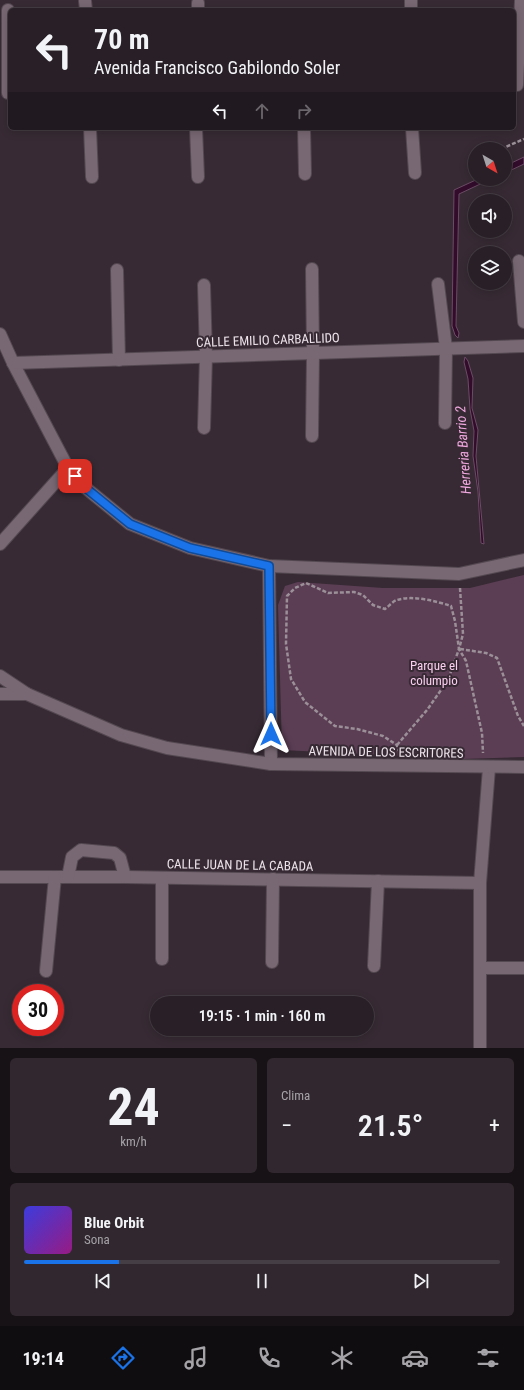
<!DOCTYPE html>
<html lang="es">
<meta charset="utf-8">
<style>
:root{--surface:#292027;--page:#31282f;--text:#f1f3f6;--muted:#a5a3a7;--line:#453e44;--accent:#1a73e8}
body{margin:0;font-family:"Roboto Condensed",sans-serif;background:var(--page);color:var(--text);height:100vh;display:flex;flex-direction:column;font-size:15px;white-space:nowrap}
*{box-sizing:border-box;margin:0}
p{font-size:13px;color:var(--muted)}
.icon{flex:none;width:22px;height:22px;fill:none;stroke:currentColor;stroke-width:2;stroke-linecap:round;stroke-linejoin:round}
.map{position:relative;height:1048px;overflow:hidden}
.drawer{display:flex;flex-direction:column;gap:10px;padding:10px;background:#171215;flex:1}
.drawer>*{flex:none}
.hud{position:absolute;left:8px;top:8px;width:508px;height:122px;border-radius:6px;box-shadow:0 2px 10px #0003,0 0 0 1px var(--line);background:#292027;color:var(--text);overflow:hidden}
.needle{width:26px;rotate:141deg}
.buttons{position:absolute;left:468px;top:142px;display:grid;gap:8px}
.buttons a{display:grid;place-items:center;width:44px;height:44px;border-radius:50%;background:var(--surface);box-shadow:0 2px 10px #0003,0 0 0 1px var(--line);font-size:20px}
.speed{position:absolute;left:12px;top:984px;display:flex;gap:8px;font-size:20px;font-weight:700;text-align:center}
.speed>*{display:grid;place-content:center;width:52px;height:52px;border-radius:50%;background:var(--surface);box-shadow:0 2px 10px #0003,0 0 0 1px var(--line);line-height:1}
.speed .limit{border:6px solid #d22;background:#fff;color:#111}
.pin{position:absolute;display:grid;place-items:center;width:34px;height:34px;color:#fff;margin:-17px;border-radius:8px;box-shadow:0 2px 6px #0006}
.me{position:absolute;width:44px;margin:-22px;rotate:0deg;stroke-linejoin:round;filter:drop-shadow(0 0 3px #0008)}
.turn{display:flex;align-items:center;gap:14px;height:84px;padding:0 20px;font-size:18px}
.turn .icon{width:52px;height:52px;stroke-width:2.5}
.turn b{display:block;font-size:28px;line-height:34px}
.lanes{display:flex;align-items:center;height:38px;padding:0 20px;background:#0003;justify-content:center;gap:20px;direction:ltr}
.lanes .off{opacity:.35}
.big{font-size:30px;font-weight:600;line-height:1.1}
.drawer .card{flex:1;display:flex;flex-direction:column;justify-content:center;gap:6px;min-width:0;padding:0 14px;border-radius:6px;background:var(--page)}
.drawer .dial{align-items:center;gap:0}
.dial b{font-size:52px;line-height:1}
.song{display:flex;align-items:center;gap:12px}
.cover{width:48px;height:48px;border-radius:6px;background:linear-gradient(135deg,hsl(240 70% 55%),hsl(310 70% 35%))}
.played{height:4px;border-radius:2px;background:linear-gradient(90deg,var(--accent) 20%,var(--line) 20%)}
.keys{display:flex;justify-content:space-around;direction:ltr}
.heat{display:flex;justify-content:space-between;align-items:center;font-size:22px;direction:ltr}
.drawer .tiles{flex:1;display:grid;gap:10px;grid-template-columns:1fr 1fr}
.card:last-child{grid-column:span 2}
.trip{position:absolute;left:150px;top:996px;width:224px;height:40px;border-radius:20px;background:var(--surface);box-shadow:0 2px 10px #0003,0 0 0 1px var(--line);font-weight:600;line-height:40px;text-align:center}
.menu{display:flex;height:64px;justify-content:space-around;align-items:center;background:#100d10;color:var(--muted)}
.menu .icon{width:28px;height:28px}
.menu .selected{color:var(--accent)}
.menu b{font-size:18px;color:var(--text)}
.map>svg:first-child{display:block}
</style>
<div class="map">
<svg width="524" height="1048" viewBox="0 0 524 1048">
<rect width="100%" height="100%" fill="#372a34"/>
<polygon fill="#5b3e54" points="524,575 524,757 462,759 282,750 278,605 285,586 298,582 383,588 470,588"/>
<g fill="#330c2c" stroke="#6b4c65">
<polygon points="524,157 524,164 505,173 505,166"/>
<polygon points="478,179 491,179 459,194 456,326 459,333 458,338 455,335 452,326 454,190"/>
<polygon points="465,357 468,361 473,378 472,408 478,430 476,456 484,544 481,543 478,492 473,456 474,431 470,409 468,379 464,362"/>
</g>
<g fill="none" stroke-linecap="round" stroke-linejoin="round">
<defs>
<g id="street">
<polyline points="85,1 86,10"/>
<polyline points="8,10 8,93"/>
<polyline points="198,10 198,3"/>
<polyline points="411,10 411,0"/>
<polyline points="517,85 521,0"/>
<polyline points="90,128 92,177"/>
<polyline points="196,128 198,177"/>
<polyline points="304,128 305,174"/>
<polyline points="412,128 415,173"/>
<polyline points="519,261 524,322"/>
<polyline points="312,269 313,353 312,436"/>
<polyline points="117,270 119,360"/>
<polyline points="438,284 446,348 445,423"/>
<polyline points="0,334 13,363 68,468 82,485 130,524 190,548 269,566 459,574 524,560"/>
<polyline points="13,363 524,346"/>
<polyline points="204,428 206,356 204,285"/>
<polyline points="0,544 68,468"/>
<polyline points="269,566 271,764"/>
<polyline points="0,694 27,694"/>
<polyline points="0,877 125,877 480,883"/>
<polyline points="68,877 72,857 81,850 114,853 120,858 125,877"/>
<polyline points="162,959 162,878"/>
<polyline points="272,962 273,879"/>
<polyline points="374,966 378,881"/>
<polyline points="481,968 524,968"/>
<polyline points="46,971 55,877"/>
<polyline points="480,1048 480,883 489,768"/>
</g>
<polyline id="secondary" points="0,676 27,694 121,735 167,748 271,764 524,767"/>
</defs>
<use href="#street" stroke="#544851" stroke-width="14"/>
<use href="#secondary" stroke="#544851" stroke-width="14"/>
<g stroke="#9b8f98" stroke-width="2.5" stroke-dasharray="4 2" stroke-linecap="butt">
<polyline points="501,149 524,139"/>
<polyline points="460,588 463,634 459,649 466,661 482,733 483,753"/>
<polyline points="460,649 486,653 497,658 518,716 524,726"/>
<path d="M397 745 427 710 448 680 459 649 455 621 451 606C436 601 412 595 397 600 393 601 389 606 385 609L373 605 363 595 354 592 328 593 306 583 295 588 287 596 286 644 291 679 305 702 335 726 357 729 383 736 397 745 398 751"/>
</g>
<use href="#street" stroke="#786873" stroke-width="12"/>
<use href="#secondary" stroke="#786873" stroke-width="12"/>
</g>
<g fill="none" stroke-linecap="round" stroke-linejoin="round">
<defs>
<polyline id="route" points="75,476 82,485 130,524 190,548 269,566 271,734"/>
</defs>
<use href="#route" stroke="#114b97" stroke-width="10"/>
<use href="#route" stroke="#1a73e8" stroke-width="7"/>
</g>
<g text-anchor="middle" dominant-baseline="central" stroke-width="4" stroke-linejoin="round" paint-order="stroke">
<g font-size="13" fill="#ede3ea" stroke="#372a34">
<text transform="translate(268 340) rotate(-2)">CALLE EMILIO CARBALLIDO</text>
<text transform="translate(386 752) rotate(1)">AVENIDA DE LOS ESCRITORES</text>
<text transform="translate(240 865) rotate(1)">CALLE JUAN DE LA CABADA</text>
</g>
<g font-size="13" fill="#faceee" stroke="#372a34">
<text x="434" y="665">Parque el<tspan x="434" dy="15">columpio</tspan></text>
</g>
<g font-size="14" font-style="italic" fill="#efa8de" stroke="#372a34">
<text transform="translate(463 450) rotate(-94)">Herreria Barrio 2</text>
</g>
</g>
</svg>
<div class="buttons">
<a><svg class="needle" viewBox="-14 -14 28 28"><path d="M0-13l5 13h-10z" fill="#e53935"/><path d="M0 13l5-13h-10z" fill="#a5a3a7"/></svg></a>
<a><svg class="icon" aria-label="sound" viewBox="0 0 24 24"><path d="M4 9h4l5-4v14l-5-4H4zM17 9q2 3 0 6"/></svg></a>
<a><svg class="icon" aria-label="layers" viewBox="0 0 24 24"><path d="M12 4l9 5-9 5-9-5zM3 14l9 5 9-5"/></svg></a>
</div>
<div class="speed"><div class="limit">30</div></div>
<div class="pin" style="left:75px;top:476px;background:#d93025"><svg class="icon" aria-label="arrive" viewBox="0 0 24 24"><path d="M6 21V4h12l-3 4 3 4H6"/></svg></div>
<svg class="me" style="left:271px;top:734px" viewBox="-20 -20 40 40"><path d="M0-17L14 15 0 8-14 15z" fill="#1a73e8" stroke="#fff" stroke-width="4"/></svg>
<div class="trip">19:15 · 1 min · 160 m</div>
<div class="hud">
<div class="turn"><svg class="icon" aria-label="left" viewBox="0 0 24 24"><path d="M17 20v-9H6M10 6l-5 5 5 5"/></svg><div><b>70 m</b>Avenida Francisco Gabilondo Soler</div></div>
<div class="lanes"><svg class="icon" aria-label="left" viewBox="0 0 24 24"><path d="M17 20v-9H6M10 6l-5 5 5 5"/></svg><svg class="icon off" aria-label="ahead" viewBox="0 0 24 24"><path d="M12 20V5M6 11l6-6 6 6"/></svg><svg class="icon off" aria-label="right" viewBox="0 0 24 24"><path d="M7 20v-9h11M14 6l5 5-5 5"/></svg></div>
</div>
</div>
<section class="drawer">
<div class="tiles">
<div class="card dial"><b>24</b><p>km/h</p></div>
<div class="card"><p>Clima</p>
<div class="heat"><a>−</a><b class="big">21.5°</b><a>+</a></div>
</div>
<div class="card">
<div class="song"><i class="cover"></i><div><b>Blue Orbit</b><p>Sona</p></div></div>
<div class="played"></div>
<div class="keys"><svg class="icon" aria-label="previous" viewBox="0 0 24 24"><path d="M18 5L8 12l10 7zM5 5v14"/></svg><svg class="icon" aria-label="pause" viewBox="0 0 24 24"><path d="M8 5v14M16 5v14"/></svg><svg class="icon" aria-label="next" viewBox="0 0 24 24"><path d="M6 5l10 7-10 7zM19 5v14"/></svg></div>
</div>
</div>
</section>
<nav class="menu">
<b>19:14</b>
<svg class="icon selected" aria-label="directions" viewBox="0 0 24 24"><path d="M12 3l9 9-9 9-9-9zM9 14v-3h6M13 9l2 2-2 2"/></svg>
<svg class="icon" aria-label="music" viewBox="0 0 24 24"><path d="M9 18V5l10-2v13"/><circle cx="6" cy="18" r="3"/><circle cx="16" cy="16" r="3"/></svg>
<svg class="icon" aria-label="phone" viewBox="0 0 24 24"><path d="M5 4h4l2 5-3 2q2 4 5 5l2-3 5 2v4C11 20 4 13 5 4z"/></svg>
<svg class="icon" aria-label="climate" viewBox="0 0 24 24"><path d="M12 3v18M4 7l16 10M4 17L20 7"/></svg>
<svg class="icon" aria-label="car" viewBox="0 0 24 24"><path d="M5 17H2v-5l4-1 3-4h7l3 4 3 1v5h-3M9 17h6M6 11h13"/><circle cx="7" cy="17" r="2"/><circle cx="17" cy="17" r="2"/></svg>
<svg class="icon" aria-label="filters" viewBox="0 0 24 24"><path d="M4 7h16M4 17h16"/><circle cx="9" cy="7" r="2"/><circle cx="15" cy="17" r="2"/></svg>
</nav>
